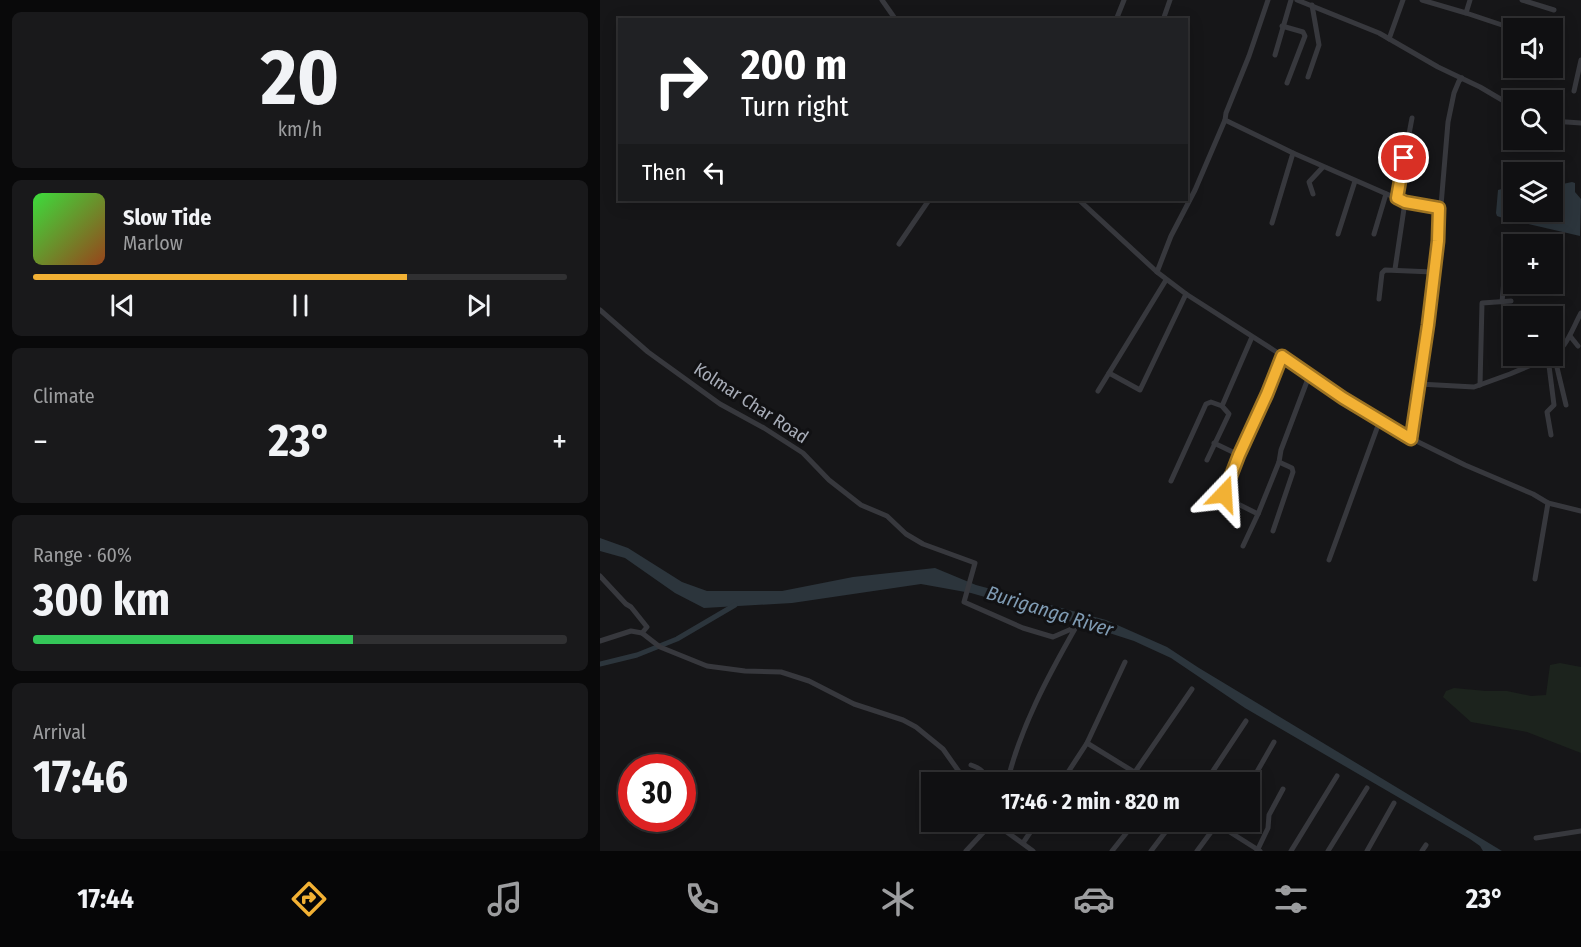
<!DOCTYPE html>
<meta charset="utf-8">
<style>
:root{--surface:#101012;--page:#19191b;--text:#f1f3f6;--muted:#9c9d9f;--line:#303032;--accent:#f2b134}
body{margin:0;font-family:"Fira Sans Condensed",sans-serif;background:var(--page);color:var(--text);height:100vh;display:flex;flex-direction:column;font-size:22px;white-space:nowrap}
*{box-sizing:border-box;margin:0}
p{font-size:20px;color:var(--muted)}
.icon{flex:none;width:33px;height:33px;fill:none;stroke:currentColor;stroke-width:2;stroke-linecap:round;stroke-linejoin:round}
.map{position:relative;flex:1;overflow:hidden}
.panel{display:flex;flex-direction:column;gap:12px;padding:12px;background:#09090a;width:600px}
.panel>*{flex:none}
.guide{position:absolute;left:18px;top:18px;width:570px;height:183px;border-radius:0px;box-shadow:0 3px 15px #0003,0 0 0 2px var(--line);background:#202124;color:#fff;overflow:hidden}
.buttons{position:absolute;left:903px;top:18px;display:grid;gap:12px}
.buttons a{display:grid;place-items:center;width:60px;height:60px;border-radius:0px;background:var(--surface);box-shadow:0 3px 15px #0003,0 0 0 2px var(--line);font-size:30px}
.speed{position:absolute;left:18px;top:754px;display:flex;gap:12px;font-size:30px;font-weight:700;text-align:center}
.speed>*{display:grid;place-content:center;width:78px;height:78px;border-radius:50%;background:var(--surface);box-shadow:0 3px 15px #0003,0 0 0 2px var(--line);line-height:1}
.speed .limit{border:9px solid #d22;background:#fff;color:#111}
.pin{position:absolute;display:grid;place-items:center;width:51px;height:51px;color:#fff;margin:-26px;border:3px solid #fff;border-radius:50%;box-shadow:0 2px 6px #0007}
.me{position:absolute;width:66px;margin:-33px;rotate:20deg;stroke-linejoin:round;filter:drop-shadow(0 0 4px #0008)}
.turn{display:flex;align-items:center;gap:21px;height:126px;padding:0 24px;font-size:27px}
.turn .icon{width:78px;height:78px;stroke-width:2.5}
.turn b{display:block;font-size:42px;line-height:51px}
.then{display:flex;align-items:center;height:57px;padding:0 24px;background:#0003;gap:12px;font-size:22px}
.big{font-size:45px;font-weight:700;line-height:1.1}
.panel .card{flex:1;display:flex;flex-direction:column;justify-content:center;gap:9px;min-width:0;padding:0 21px;border-radius:9px;background:var(--page)}
.panel .dial{align-items:center;gap:0}
.dial b{font-size:78px;line-height:1}
.song{display:flex;align-items:center;gap:18px}
.cover{width:72px;height:72px;border-radius:9px;background:linear-gradient(135deg,hsl(120 70% 55%),hsl(20 70% 35%))}
.played{height:6px;border-radius:3px;background:linear-gradient(90deg,var(--accent) 70%,var(--line) 70%)}
.keys{display:flex;justify-content:space-around;direction:ltr}
.heat{display:flex;justify-content:space-between;align-items:center;font-size:33px;direction:ltr}
.charge{height:9px;border-radius:4px;background:linear-gradient(90deg,#34c759 60%,var(--line) 0)}
.trip{position:absolute;left:321px;top:772px;width:339px;height:60px;border-radius:0px;background:var(--surface);box-shadow:0 3px 15px #0003,0 0 0 2px var(--line);font-weight:700;line-height:60px;text-align:center}
.tab-bar{display:flex;height:96px;justify-content:space-around;align-items:center;background:#060607;color:var(--muted)}
.tab-bar .icon{width:42px;height:42px}
.tab-bar .active{color:var(--accent)}
.tab-bar b{font-size:27px;color:var(--text)}
main{display:flex;flex:1;min-height:0}
.map>svg:first-child{display:block}
</style>
<main>
<section class="panel">
<div class="card dial"><b>20</b><p>km/h</p></div>
<div class="card">
<div class="song"><i class="cover"></i><div><b>Slow Tide</b><p>Marlow</p></div></div>
<div class="played"></div>
<div class="keys"><svg class="icon" aria-label="previous" viewBox="0 0 24 24"><path d="M18 5L8 12l10 7zM5 5v14"/></svg><svg class="icon" aria-label="pause" viewBox="0 0 24 24"><path d="M8 5v14M16 5v14"/></svg><svg class="icon" aria-label="next" viewBox="0 0 24 24"><path d="M6 5l10 7-10 7zM19 5v14"/></svg></div>
</div>
<div class="card"><p>Climate</p>
<div class="heat"><a>−</a><b class="big">23°</b><a>+</a></div>
</div>
<div class="card"><p>Range · 60%</p><b class="big">300 km</b><div class="charge"></div></div>
<div class="card"><p>Arrival</p><b class="big">17:46</b></div>
</section>
<div class="map">
<svg width="981" height="851" viewBox="0 0 981 851">
<rect width="100%" height="100%" fill="#161618"/>
<polygon fill="#1c231d" points="960,663 981,667 981,753 927,732 871,722 843,697 846,691 854,688 886,691 907,691 931,696 946,695 950,665"/>
<g fill="#2c353c">
<polygon points="972,182 975,183 975,192 981,199 980,236 903,218 897,216 896,213 898,190 913,186 914,212 952,212 953,186"/>
<polygon points="0,538 28,548 82,582 107,591 182,591 253,577 335,568 376,585 506,620 567,647 599,668 902,851 883,851 880,846 870,839 645,708 571,658 534,641 500,630 371,593 321,584 192,603 104,608 75,593 25,558 0,551"/>
</g>
<g fill="none" stroke-linecap="round" stroke-linejoin="round">
<polyline stroke="#2c353c" stroke-width="5" points="0,664 37,655 77,639 135,605"/>
<g stroke="#37383d" stroke-width="5">
<polyline points="282,0 296,20"/>
<polyline points="697,0 779,33 838,67 880,87 914,107"/>
<polyline points="822,0 866,13 870,0"/>
<polyline points="922,0 954,10"/>
<polyline points="866,13 914,29"/>
<polyline points="516,20 524,0"/>
<polyline points="563,20 570,0"/>
<polyline points="682,26 703,32 705,36 687,83"/>
<polyline points="789,39 803,0"/>
<polyline points="675,55 691,0"/>
<polyline points="708,77 719,45 712,5"/>
<polyline points="974,91 981,60"/>
<polyline points="625,120 693,153 672,223"/>
<polyline points="952,121 981,123"/>
<polyline points="693,153 805,202 839,208"/>
<polyline points="713,194 709,182 723,167"/>
<polyline points="797,198 812,118"/>
<polyline points="479,200 557,272 586,294 675,351 743,398 802,434 865,465 933,494 948,503 981,511"/>
<polyline points="738,234 755,181"/>
<polyline points="774,234 786,194"/>
<polyline points="299,244 329,200"/>
<polyline points="795,269 805,202"/>
<polyline points="557,272 571,236 595,190 625,120 626,113 649,56 668,0"/>
<polyline points="779,299 782,273 785,270 833,272"/>
<polyline points="902,302 906,259"/>
<path d="M0 310 48 352 120 404 164 428 203 453 229 480 261 505 287 516 306 534 323 544 375 563 364 602 423 628 453 637 476 627C448 676 420 728 407 783"/>
<polyline points="970,336 978,346"/>
<polyline points="954,355 966,405"/>
<polyline points="948,358 954,405 947,412 951,435"/>
<polyline points="509,373 540,390 586,294"/>
<polyline points="819,384 838,241 848,122 854,93 859,81 862,78"/>
<polyline points="880,385 882,303 911,301"/>
<polyline points="498,391 566,280"/>
<path d="M811 439 819 384 874 387 910 374 948 358C966 351 972 329 981 313"/>
<polyline points="614,443 639,455"/>
<polyline points="607,460 629,414 622,406"/>
<polyline points="571,481 606,404 611,402 622,406 652,337"/>
<polyline points="658,514 626,498 624,492 667,394 682,355"/>
<polyline points="673,531 693,472 692,468 679,462 681,450 709,376"/>
<polyline points="643,546 658,514 679,462"/>
<polyline points="729,560 780,420"/>
<polyline points="0,576 26,604 31,607 47,627 42,633"/>
<polyline points="935,579 948,503"/>
<polyline points="0,641 31,631 42,633 60,647 107,666 145,671 181,672 209,681 254,704 303,720 316,727 343,749 367,783"/>
<polyline points="487,743 552,783"/>
<path d="M371 765C380 768 386 772 385 783"/>
<polyline points="535,772 592,689"/>
<polyline points="461,783 487,743 525,662"/>
<polyline points="605,783 646,721"/>
<polyline points="650,784 674,742"/>
<polyline points="614,822 660,851"/>
<polyline points="936,838 981,831"/>
<polyline points="423,843 437,822"/>
<polyline points="366,851 393,822 433,851"/>
<polyline points="512,851 535,822"/>
<polyline points="551,851 573,822"/>
<polyline points="597,851 617,824"/>
<polyline points="657,851 668,828 669,815 683,789"/>
<polyline points="691,851 737,776"/>
<polyline points="728,851 767,788"/>
<polyline points="767,851 794,803"/>
<polyline points="822,851 826,845"/>
</g>
</g>
<g fill="none" stroke-linecap="round" stroke-linejoin="round">
<defs>
<polyline id="route" points="624,494 639,455 667,394 682,356 743,398 811,439 828,325 838,241 839,208 805,202 797,198 804,158"/>
</defs>
<use href="#route" stroke="#9d7322" stroke-width="15"/>
<use href="#route" stroke="#f2b134" stroke-width="10"/>
</g>
<g text-anchor="middle" dominant-baseline="central" stroke-width="6" stroke-linejoin="round" paint-order="stroke">
<g font-size="18" fill="#a8adb8" stroke="#111113">
<text transform="translate(151 403) rotate(33)">Kolmar Char Road</text>
</g>
<g font-size="20" font-style="italic" fill="#7f9bb3" stroke="#111113">
<text transform="translate(450 611) rotate(17)">Buriganga River</text>
</g>
</g>
</svg>
<div class="buttons">
<a><svg class="icon" aria-label="sound" viewBox="0 0 24 24"><path d="M4 9h4l5-4v14l-5-4H4zM17 9q2 3 0 6"/></svg></a>
<a><svg class="icon" aria-label="search" viewBox="0 0 24 24"><circle cx="10" cy="10" r="6"/><path d="M15 15l6 6"/></svg></a>
<a><svg class="icon" aria-label="layers" viewBox="0 0 24 24"><path d="M12 4l9 5-9 5-9-5zM3 14l9 5 9-5"/></svg></a>
<a>+</a>
<a>−</a>
</div>
<div class="speed"><div class="limit">30</div></div>
<div class="pin" style="left:804px;top:158px;background:#d93025"><svg class="icon" aria-label="arrive" viewBox="0 0 24 24"><path d="M6 21V4h12l-3 4 3 4H6"/></svg></div>
<svg class="me" style="left:624px;top:494px" viewBox="-20 -20 40 40"><path d="M0-17L14 15 0 8-14 15z" fill="#f2b134" stroke="#fff" stroke-width="4"/></svg>
<div class="trip">17:46 · 2 min · 820 m</div>
<div class="guide">
<div class="turn"><svg class="icon" aria-label="right" viewBox="0 0 24 24"><path d="M7 20v-9h11M14 6l5 5-5 5"/></svg><div><b>200 m</b>Turn right</div></div>
<div class="then">Then<svg class="icon" aria-label="left" viewBox="0 0 24 24"><path d="M17 20v-9H6M10 6l-5 5 5 5"/></svg></div>
</div>
</div>
</main>
<nav class="tab-bar">
<b>17:44</b>
<svg class="icon active" aria-label="directions" viewBox="0 0 24 24"><path d="M12 3l9 9-9 9-9-9zM9 14v-3h6M13 9l2 2-2 2"/></svg>
<svg class="icon" aria-label="music" viewBox="0 0 24 24"><path d="M9 18V5l10-2v13"/><circle cx="6" cy="18" r="3"/><circle cx="16" cy="16" r="3"/></svg>
<svg class="icon" aria-label="phone" viewBox="0 0 24 24"><path d="M5 4h4l2 5-3 2q2 4 5 5l2-3 5 2v4C11 20 4 13 5 4z"/></svg>
<svg class="icon" aria-label="climate" viewBox="0 0 24 24"><path d="M12 3v18M4 7l16 10M4 17L20 7"/></svg>
<svg class="icon" aria-label="car" viewBox="0 0 24 24"><path d="M5 17H2v-5l4-1 3-4h7l3 4 3 1v5h-3M9 17h6M6 11h13"/><circle cx="7" cy="17" r="2"/><circle cx="17" cy="17" r="2"/></svg>
<svg class="icon" aria-label="filters" viewBox="0 0 24 24"><path d="M4 7h16M4 17h16"/><circle cx="9" cy="7" r="2"/><circle cx="15" cy="17" r="2"/></svg>
<b>23°</b>
</nav>
